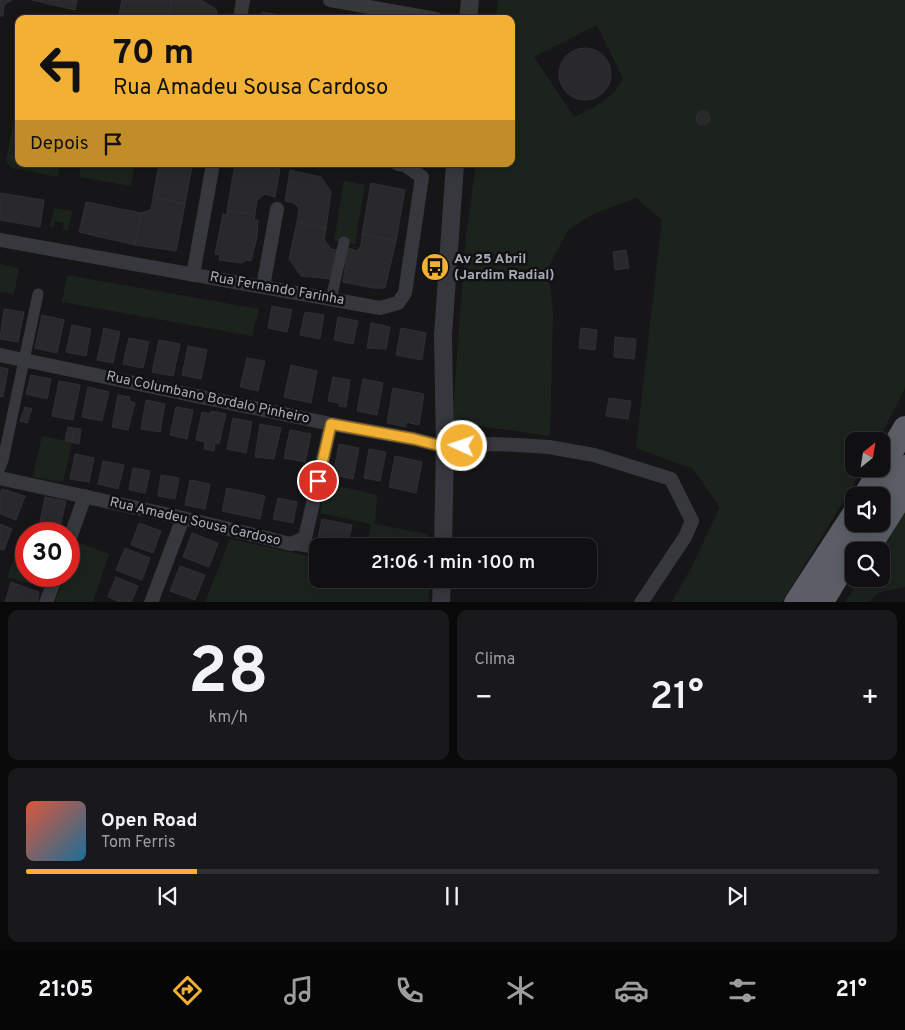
<!DOCTYPE html>
<html lang="pt">
<meta charset="utf-8">
<style>
:root{--surface:#101012;--page:#19191b;--text:#f1f3f6;--muted:#9c9d9f;--line:#303032;--accent:#f2b134}
body{margin:0;font-family:Overpass,sans-serif;background:var(--page);color:var(--text);height:100vh;display:flex;flex-direction:column;font-size:19px;white-space:nowrap}
*{box-sizing:border-box;margin:0}
p{font-size:16px;color:var(--muted)}
.icon{flex:none;width:28px;height:28px;fill:none;stroke:currentColor;stroke-width:2;stroke-linecap:round;stroke-linejoin:round}
.map{position:relative;height:602px;overflow:hidden}
.drawer{display:flex;flex-direction:column;gap:8px;padding:8px;background:#09090a;flex:1}
.drawer>*{flex:none}
.guide{position:absolute;left:15px;top:15px;width:500px;height:152px;border-radius:10px;box-shadow:0 2px 12px #0003,0 0 0 1px var(--line);background:#f2b134;color:#111;overflow:hidden}
.needle{width:32px;rotate:30deg}
.buttons{position:absolute;left:845px;top:432px;display:grid;gap:10px}
.buttons a{display:grid;place-items:center;width:45px;height:45px;border-radius:10px;background:var(--surface);box-shadow:0 2px 12px #0003,0 0 0 1px var(--line);font-size:25px}
.speed{position:absolute;left:15px;top:522px;display:flex;gap:10px;font-size:25px;font-weight:700;text-align:center}
.speed>*{display:grid;place-content:center;width:65px;height:65px;border-radius:50%;background:var(--surface);box-shadow:0 2px 12px #0003,0 0 0 1px var(--line);line-height:1}
.speed .limit{border:8px solid #d22;background:#fff;color:#111}
.pin{position:absolute;display:grid;place-items:center;width:42px;height:42px;color:#fff;margin:-21px;border:2px solid #fff;border-radius:50%;box-shadow:0 1px 5px #0007}
.me{position:absolute;width:55px;margin:-28px;rotate:273deg;stroke-linejoin:round;filter:drop-shadow(0 0 4px #0008)}
.turn{display:flex;align-items:center;gap:18px;height:105px;padding:0 15px;font-size:22px}
.turn .icon{width:65px;height:65px;stroke-width:2.5}
.turn b{display:block;font-size:35px;line-height:42px}
.then{display:flex;align-items:center;height:48px;padding:0 15px;background:#0003;gap:10px;font-size:19px}
.big{font-size:38px;font-weight:600;line-height:1.1}
.drawer .widget{flex:1;display:flex;flex-direction:column;justify-content:center;gap:8px;min-width:0;padding:0 18px;border-radius:10px;background:var(--page)}
.drawer .dial{align-items:center;gap:0}
.dial b{font-size:65px;line-height:1}
.song{display:flex;align-items:center;gap:15px}
.cover{width:60px;height:60px;border-radius:8px;background:linear-gradient(135deg,hsl(10 70% 55%),hsl(200 70% 35%))}
.played{height:5px;border-radius:2px;background:linear-gradient(90deg,var(--accent) 20%,var(--line) 20%)}
.keys{display:flex;justify-content:space-around;direction:ltr}
.heat{display:flex;justify-content:space-between;align-items:center;font-size:28px;direction:ltr}
.drawer .tiles{flex:1;display:grid;gap:8px;grid-template-columns:1fr 1fr}
.widget:last-child{grid-column:span 2}
.trip{position:absolute;left:309px;top:538px;width:288px;height:50px;border-radius:10px;background:var(--surface);box-shadow:0 2px 12px #0003,0 0 0 1px var(--line);font-weight:600;line-height:50px;text-align:center}
.menu{display:flex;height:80px;justify-content:space-around;align-items:center;background:#060607;color:var(--muted)}
.menu .icon{width:35px;height:35px}
.menu .on{color:var(--accent)}
.menu b{font-size:22px;color:var(--text)}
.map>svg:first-child{display:block}
</style>
<div class="map">
<svg width="905" height="603" viewBox="0 0 905 603">
<rect width="100%" height="100%" fill="#161618"/>
<g fill="#1c231d" fill-rule="evenodd">
<path d="M498 0H905V388L878 441H854V469H863L782 602H672L692 566 720 507 693 469 636 448 662 220 636 198 593 214 568 230 548 268 553 314 550 436 452 422 466 237 476 164H511V19H496ZM597 25 623 79C612 100 594 107 574 117L534 57Z"/>
<polygon points="16,108 19,108 19,164 60,164 58,177 11,168 6,161"/>
<polygon points="81,164 135,164 131,186 79,177"/>
<polygon points="344,181 365,185 355,244 334,241"/>
<polygon points="54,208 72,211 68,231 63,230 64,223 55,221 53,227 50,227"/>
<polygon points="0,264 19,268 14,294 0,292"/>
<polygon points="67,275 259,309 252,336 62,302"/>
<polygon points="42,436 72,442 63,482 33,477"/>
<polygon points="326,483 377,495 375,524 428,534 427,546 366,546 371,524 320,513"/>
<polygon points="905,509 905,587 880,592 868,602 845,603 859,579 881,579 881,551 877,551"/>
<polygon points="230,539 317,558 318,579 410,579 430,583 428,602 205,602"/>
<polygon points="78,542 109,554 93,602 55,602 65,576 69,576 69,567"/>
<polygon points="17,551 26,554 26,576 48,576 44,588 7,577"/>
</g>
<g fill="#29292c" stroke="#303034">
<polygon points="0,0 12,0 4,5 3,16 0,16"/>
<polygon points="32,0 77,0 75,10"/>
<polygon points="122,0 172,0 168,19 118,19"/>
<polygon points="172,0 201,0 216,9 218,19 168,19"/>
<polygon points="262,12 290,17 290,19 261,19"/>
<circle cx="585" cy="74" r="26"/>
<circle cx="703" cy="118" r="7"/>
<polygon points="159,164 181,164 192,166 185,204 153,197"/>
<polygon points="235,164 257,164 280,169 275,197 265,194 257,200 255,215 227,210"/>
<polygon points="290,170 321,177 331,192 326,228 297,222 299,208 294,203 285,201"/>
<polygon points="371,183 405,190 396,241 362,234"/>
<polygon points="0,193 44,200 40,227 0,220"/>
<polygon points="153,197 185,204 176,251 135,245 141,213 151,210"/>
<polygon points="86,202 141,213 135,245 79,232"/>
<polygon points="227,210 255,215 254,220 258,220 257,237 251,261 247,260 242,263 219,260 220,255 215,254 223,214 227,215"/>
<polygon points="297,222 326,228 324,239 331,249 337,250 332,279 301,276 289,259"/>
<polygon points="362,234 396,241 385,288 373,288 343,282 348,248 357,251 361,246"/>
<polygon points="626,250 629,268 615,270 613,252"/>
<polygon points="272,306 292,310 287,332 268,328"/>
<polygon points="4,309 24,312 18,342 0,339"/>
<polygon points="305,312 324,315 320,339 300,335"/>
<polygon points="42,315 64,320 57,353 35,348"/>
<polygon points="338,317 358,321 353,344 334,340"/>
<polygon points="371,323 390,327 386,349 367,348"/>
<polygon points="72,325 91,329 86,356 66,352"/>
<polygon points="104,328 120,332 113,363 97,360"/>
<polygon points="401,328 426,333 422,360 396,355"/>
<polygon points="581,328 597,330 595,350 579,348"/>
<polygon points="615,337 636,339 634,359 614,357"/>
<polygon points="129,338 149,342 143,368 123,364"/>
<polygon points="159,340 180,344 173,376 152,372"/>
<polygon points="188,346 207,350 201,379 182,375"/>
<polygon points="247,358 265,361 258,391 240,387"/>
<polygon points="291,365 317,371 311,403 284,397"/>
<polygon points="0,367 8,369 3,397 0,396"/>
<polygon points="31,375 51,379 47,399 26,394"/>
<polygon points="333,377 350,380 346,407 339,406 339,403 328,401"/>
<polygon points="363,379 383,383 377,415 357,411"/>
<polygon points="59,381 80,385 73,420 52,416"/>
<polygon points="88,387 109,392 102,421 82,417"/>
<polygon points="393,388 424,394 419,425 406,422 406,427 387,423"/>
<polygon points="118,395 130,397 129,401 135,403 128,430 112,427"/>
<polygon points="609,398 631,401 628,419 606,416"/>
<polygon points="146,400 165,404 160,432 141,429"/>
<polygon points="25,407 32,409 27,423 20,421"/>
<polygon points="176,407 193,410 187,439 170,435"/>
<polygon points="211,411 226,414 219,444 215,443 214,451 204,449 205,442 196,440 202,412 211,414"/>
<polygon points="233,418 252,422 246,453 227,449"/>
<polygon points="260,424 281,428 274,459 255,457"/>
<polygon points="68,427 75,428 72,442 65,441"/>
<polygon points="75,428 81,429 79,444 72,442"/>
<polygon points="290,430 311,434 305,462 284,458"/>
<polygon points="339,444 359,448 353,479 333,475"/>
<polygon points="369,449 386,452 380,481 364,478"/>
<polygon points="75,454 94,458 89,482 70,479"/>
<polygon points="395,456 422,462 416,493 389,487"/>
<polygon points="103,461 124,465 118,489 98,484"/>
<polygon points="133,468 150,471 145,493 129,490"/>
<polygon points="161,475 179,478 175,499 158,496"/>
<polygon points="190,480 210,484 205,509 185,505"/>
<polygon points="227,488 265,496 260,519 222,511"/>
<polygon points="2,489 25,496 16,520 0,514 0,494"/>
<polygon points="45,497 66,501 60,527 40,522"/>
<polygon points="278,498 297,502 293,523 273,519"/>
<polygon points="322,519 352,525 348,544 318,538"/>
<polygon points="139,523 161,531 153,553 131,545"/>
<polygon points="0,524 12,529 4,550 0,549"/>
<polygon points="192,533 218,543 209,567 183,557"/>
<polygon points="125,548 150,558 142,580 116,570"/>
<polygon points="180,566 205,575 195,600 170,591"/>
<polygon points="116,577 138,586 131,603 122,603 108,597"/>
<polygon points="11,582 39,592 37,603 5,603"/>
</g>
<g fill="none" stroke-linecap="round" stroke-linejoin="round">
<g stroke="#37383d" stroke-width="11">
<polyline points="331,299 344,242"/>
<polyline points="0,468 3,460 38,294"/>
<polyline points="291,544 318,549"/>
</g>
<g stroke="#37383d" stroke-width="14">
<polyline points="330,0 436,19"/>
<polyline points="240,19 243,0"/>
<polyline points="0,240 380,308 398,303 405,293 422,177 405,165 398,164"/>
<polyline points="193,275 213,164"/>
<polyline points="263,287 277,209"/>
<polyline points="0,355 331,424 414,439 445,447 494,444 518,445 549,447 594,455 671,479 692,521 685,537 641,603"/>
<polyline points="0,478 183,518 291,544 305,538 331,424"/>
<polyline points="69,541 85,496"/>
<polyline points="46,603 56,576"/>
<polyline points="151,603 183,518"/>
</g>
<g stroke="#37383d" stroke-width="18">
<polyline points="468,19 470,0"/>
<polyline points="443,546 445,447 443,335 455,164"/>
<polyline points="441,603 442,579"/>
</g>
<g stroke="#5b5e65" stroke-width="24">
<polyline points="865,496 905,428"/>
<polyline points="883,502 905,467"/>
<polyline points="868,548 905,490"/>
<polyline points="796,603 854,514"/>
<polyline points="821,603 869,524"/>
</g>
</g>
<g fill="none" stroke-linecap="round" stroke-linejoin="round">
<defs>
<polyline id="route" points="318,481 331,424 414,439 445,447 462,446"/>
</defs>
<use href="#route" stroke="#9d7322" stroke-width="12"/>
<use href="#route" stroke="#f2b134" stroke-width="9"/>
</g>
<defs>
<symbol id="bus-disc" viewBox="-11 -11 22 22"><circle r="9.5" fill="#f2b134" stroke="#111113"/><path d="M-5-6H5V4H4V6H2V4H-2V6H-4V4H-5ZM-3.5-4V0h7V-4ZM-3.5 1.2v1.5H-2V1.2ZM2 1.2v1.5H3.5V1.2Z" fill="#111"/></symbol>
</defs>
<g fill-rule="evenodd">
<use href="#bus-disc" x="419" y="251" width="32" height="32"/>
</g>
<g text-anchor="middle" dominant-baseline="central" stroke-width="5" stroke-linejoin="round" paint-order="stroke">
<g font-size="14" font-weight="bold" fill="#a8adb8" stroke="#111113" text-anchor="start">
<text x="454" y="259">Av 25 Abril<tspan x="454" dy="16">(Jardim Radial)</tspan></text>
</g>
<g font-size="14" fill="#a8adb8" stroke="#111113">
<text transform="translate(277 289) rotate(10)">Rua Fernando Farinha</text>
<text transform="translate(208 398) rotate(12)">Rua Columbano Bordalo Pinheiro</text>
<text transform="translate(195 522) rotate(13)">Rua Amadeu Sousa Cardoso</text>
</g>
</g>
</svg>
<div class="buttons">
<a><svg class="needle" viewBox="-14 -14 28 28"><path d="M0-13l5 13h-10z" fill="#e53935"/><path d="M0 13l5-13h-10z" fill="#9c9d9f"/></svg></a>
<a><svg class="icon" aria-label="sound" viewBox="0 0 24 24"><path d="M4 9h4l5-4v14l-5-4H4zM17 9q2 3 0 6"/></svg></a>
<a><svg class="icon" aria-label="search" viewBox="0 0 24 24"><circle cx="10" cy="10" r="6"/><path d="M15 15l6 6"/></svg></a>
</div>
<div class="speed"><div class="limit">30</div></div>
<div class="pin" style="left:318px;top:481px;background:#d93025"><svg class="icon" aria-label="arrive" viewBox="0 0 24 24"><path d="M6 21V4h12l-3 4 3 4H6"/></svg></div>
<svg class="me" style="left:462px;top:446px" viewBox="-20 -20 40 40"><circle r="17" fill="#f2b134" stroke="#fff" stroke-width="3"/><path d="M0-11L8 9 0 5-8 9z" fill="#fff"/></svg>
<div class="trip">21:06 · 1 min · 100 m</div>
<div class="guide">
<div class="turn"><svg class="icon" aria-label="left" viewBox="0 0 24 24"><path d="M17 20v-9H6M10 6l-5 5 5 5"/></svg><div><b>70 m</b>Rua Amadeu Sousa Cardoso</div></div>
<div class="then">Depois<svg class="icon" aria-label="arrive" viewBox="0 0 24 24"><path d="M6 21V4h12l-3 4 3 4H6"/></svg></div>
</div>
</div>
<section class="drawer">
<div class="tiles">
<div class="widget dial"><b>28</b><p>km/h</p></div>
<div class="widget"><p>Clima</p>
<div class="heat"><a>−</a><b class="big">21°</b><a>+</a></div>
</div>
<div class="widget">
<div class="song"><i class="cover"></i><div><b>Open Road</b><p>Tom Ferris</p></div></div>
<div class="played"></div>
<div class="keys"><svg class="icon" aria-label="previous" viewBox="0 0 24 24"><path d="M18 5L8 12l10 7zM5 5v14"/></svg><svg class="icon" aria-label="pause" viewBox="0 0 24 24"><path d="M8 5v14M16 5v14"/></svg><svg class="icon" aria-label="next" viewBox="0 0 24 24"><path d="M6 5l10 7-10 7zM19 5v14"/></svg></div>
</div>
</div>
</section>
<nav class="menu">
<b>21:05</b>
<svg class="icon on" aria-label="directions" viewBox="0 0 24 24"><path d="M12 3l9 9-9 9-9-9zM9 14v-3h6M13 9l2 2-2 2"/></svg>
<svg class="icon" aria-label="music" viewBox="0 0 24 24"><path d="M9 18V5l10-2v13"/><circle cx="6" cy="18" r="3"/><circle cx="16" cy="16" r="3"/></svg>
<svg class="icon" aria-label="phone" viewBox="0 0 24 24"><path d="M5 4h4l2 5-3 2q2 4 5 5l2-3 5 2v4C11 20 4 13 5 4z"/></svg>
<svg class="icon" aria-label="climate" viewBox="0 0 24 24"><path d="M12 3v18M4 7l16 10M4 17L20 7"/></svg>
<svg class="icon" aria-label="car" viewBox="0 0 24 24"><path d="M5 17H2v-5l4-1 3-4h7l3 4 3 1v5h-3M9 17h6M6 11h13"/><circle cx="7" cy="17" r="2"/><circle cx="17" cy="17" r="2"/></svg>
<svg class="icon" aria-label="filters" viewBox="0 0 24 24"><path d="M4 7h16M4 17h16"/><circle cx="9" cy="7" r="2"/><circle cx="15" cy="17" r="2"/></svg>
<b>21°</b>
</nav>
